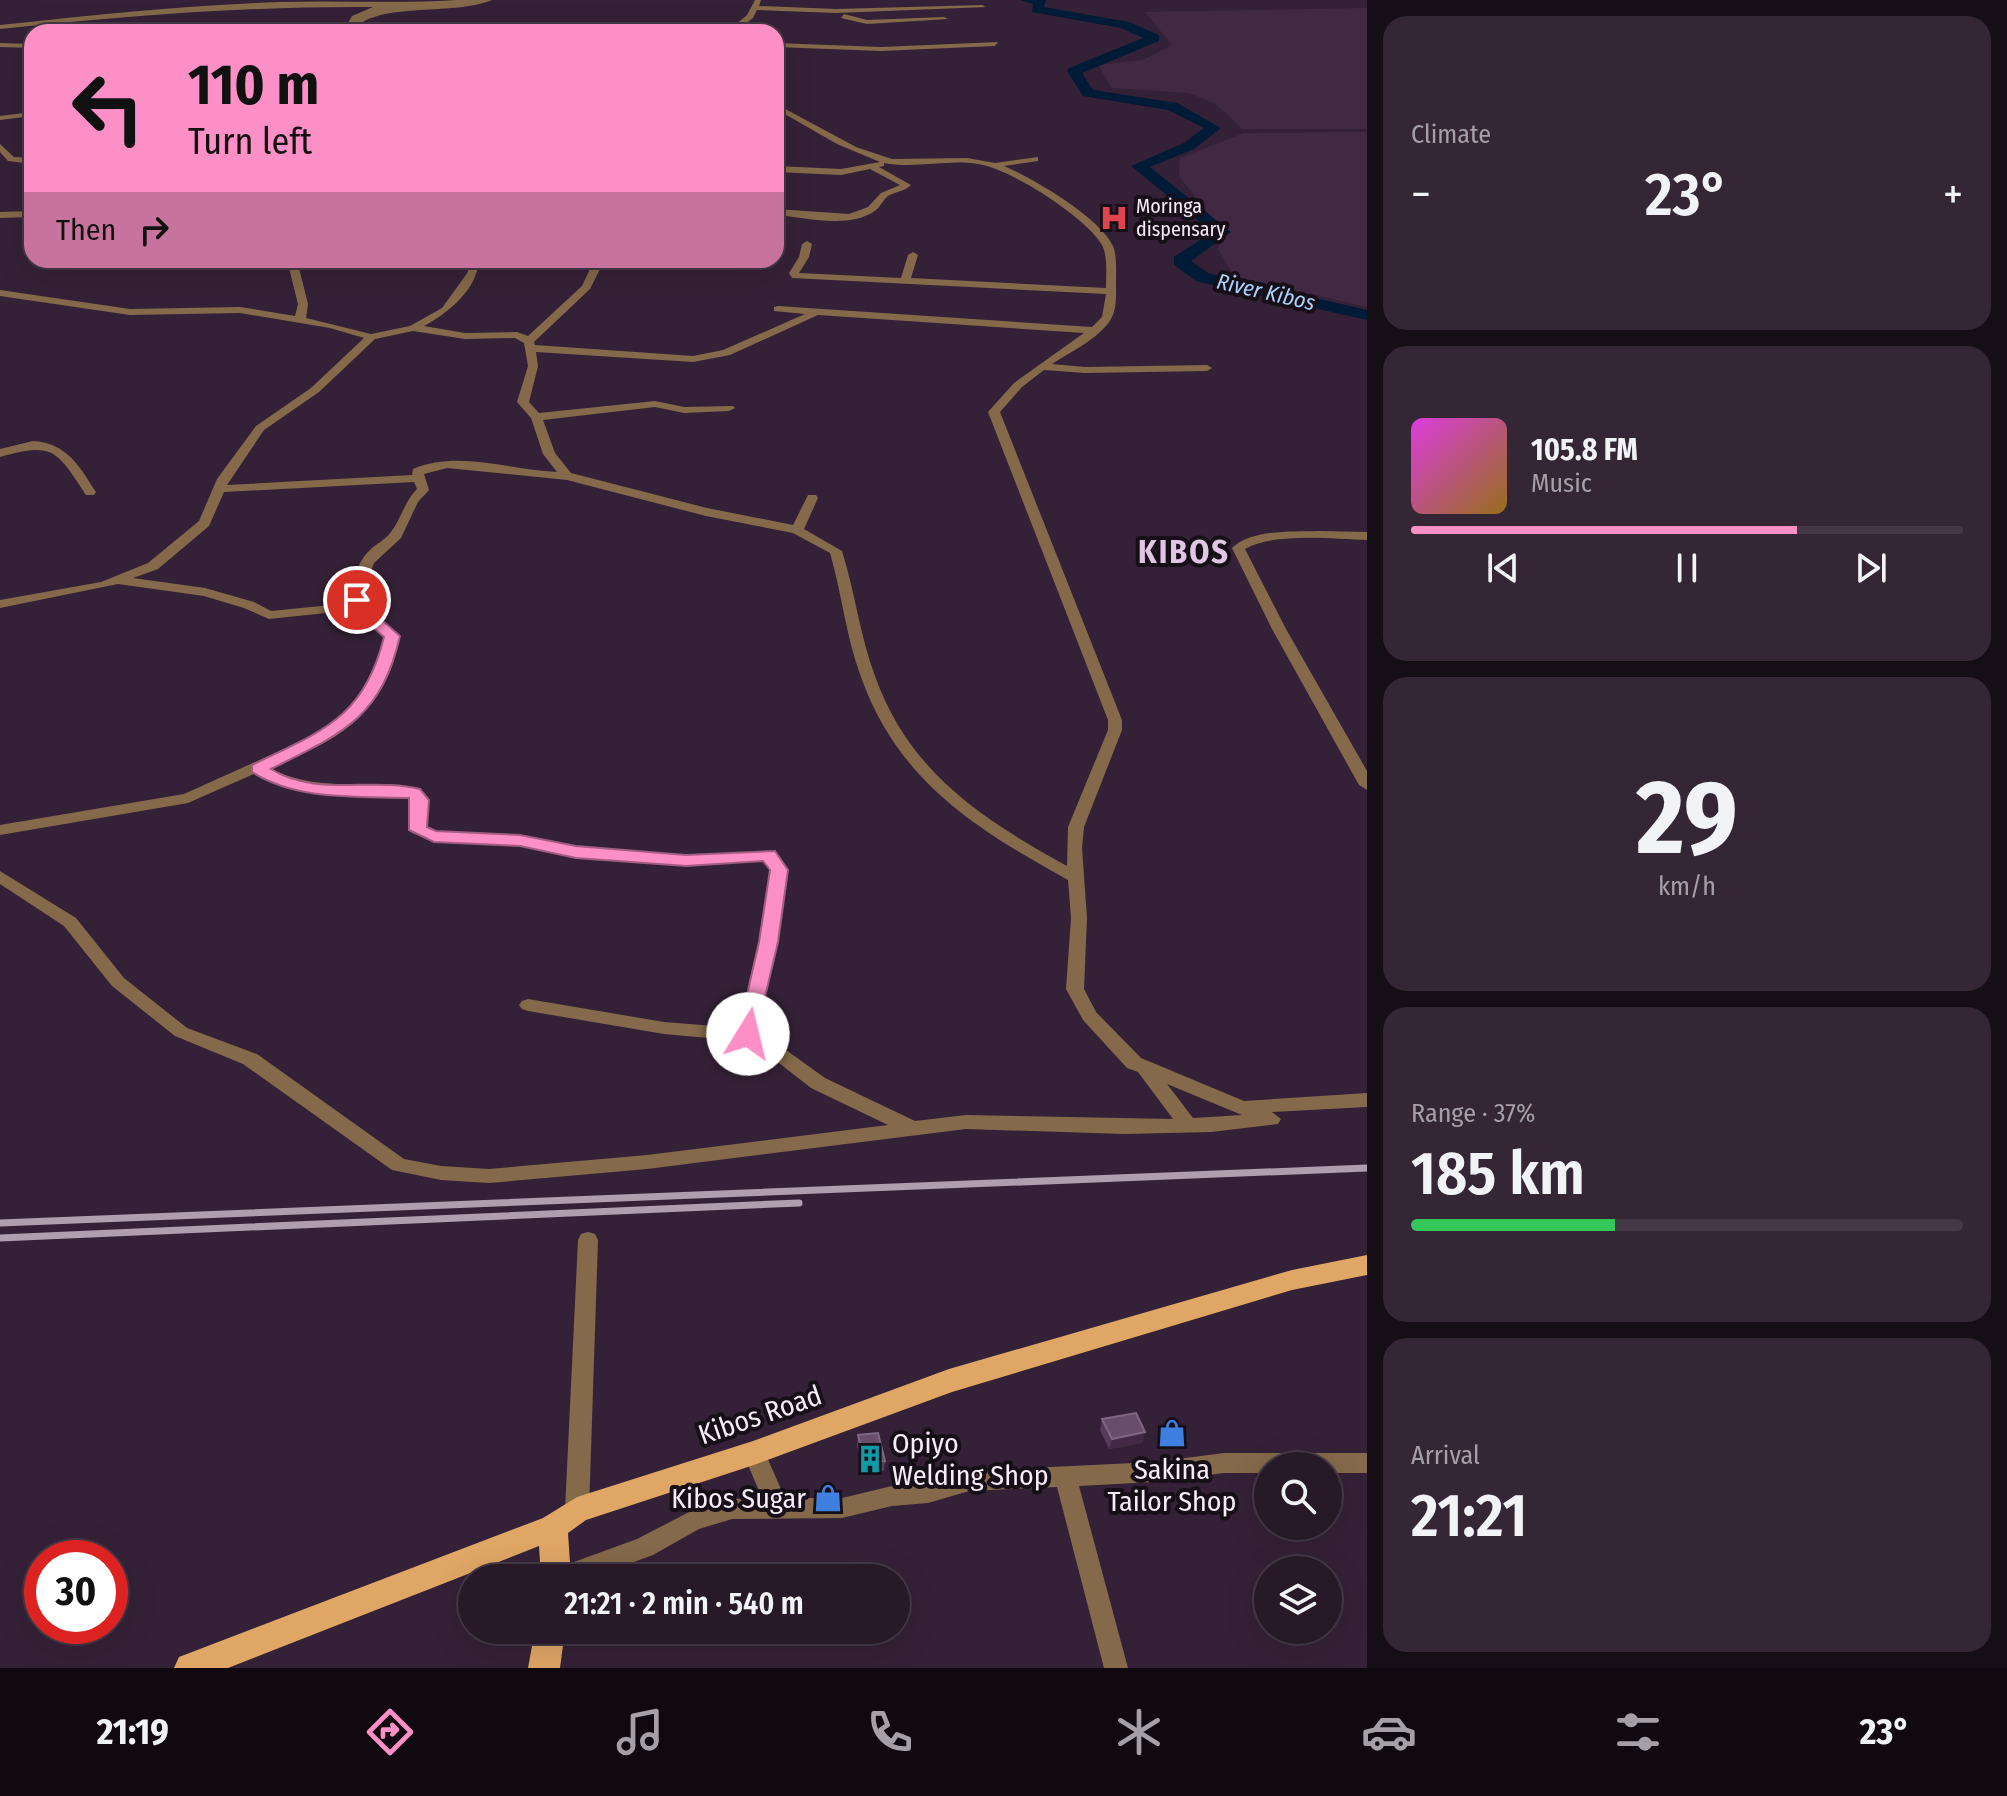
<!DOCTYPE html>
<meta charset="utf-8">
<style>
:root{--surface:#281929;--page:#342635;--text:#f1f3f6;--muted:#a5a0a8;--line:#443846;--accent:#fb8fc6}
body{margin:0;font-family:"Fira Sans Condensed",sans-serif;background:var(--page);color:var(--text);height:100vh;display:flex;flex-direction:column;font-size:30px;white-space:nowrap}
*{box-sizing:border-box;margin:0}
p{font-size:26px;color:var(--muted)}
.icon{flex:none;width:44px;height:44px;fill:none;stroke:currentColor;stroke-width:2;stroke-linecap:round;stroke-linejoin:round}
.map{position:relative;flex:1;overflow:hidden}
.details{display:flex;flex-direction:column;gap:16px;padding:16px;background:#160e17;width:640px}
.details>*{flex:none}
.guide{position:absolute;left:24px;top:24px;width:760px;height:244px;border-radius:24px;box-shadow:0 8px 32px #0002,0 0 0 2px var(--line);background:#fb8fc6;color:#111;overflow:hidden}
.controls{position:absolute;left:1254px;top:1452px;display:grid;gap:16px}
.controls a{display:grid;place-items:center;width:88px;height:88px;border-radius:50%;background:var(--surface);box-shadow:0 8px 32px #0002,0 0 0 2px var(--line);font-size:40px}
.speed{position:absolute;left:24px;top:1540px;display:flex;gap:16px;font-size:40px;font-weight:700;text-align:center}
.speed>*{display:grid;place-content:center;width:104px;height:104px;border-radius:50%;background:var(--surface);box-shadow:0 8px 32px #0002,0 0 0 2px var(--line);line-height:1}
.speed .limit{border:12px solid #d22;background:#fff;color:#111}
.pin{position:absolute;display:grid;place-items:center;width:68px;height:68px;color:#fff;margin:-34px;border:4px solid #fff;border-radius:50%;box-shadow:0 2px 8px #0007}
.me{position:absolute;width:88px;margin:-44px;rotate:9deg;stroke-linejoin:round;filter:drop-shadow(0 0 6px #0008)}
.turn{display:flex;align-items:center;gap:28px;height:168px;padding:0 32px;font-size:36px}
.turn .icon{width:104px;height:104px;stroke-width:2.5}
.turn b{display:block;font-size:56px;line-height:68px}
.then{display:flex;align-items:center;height:76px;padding:0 32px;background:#0003;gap:16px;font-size:30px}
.big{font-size:60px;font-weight:600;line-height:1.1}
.details .widget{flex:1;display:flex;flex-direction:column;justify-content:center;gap:12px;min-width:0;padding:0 28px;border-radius:24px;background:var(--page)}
.details .dial{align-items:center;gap:0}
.dial b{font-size:104px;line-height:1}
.song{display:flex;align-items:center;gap:24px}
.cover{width:96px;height:96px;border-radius:12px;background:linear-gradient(135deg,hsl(300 70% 55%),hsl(40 70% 35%))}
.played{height:8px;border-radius:4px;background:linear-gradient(90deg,var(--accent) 70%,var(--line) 70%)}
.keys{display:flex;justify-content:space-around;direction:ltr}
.heat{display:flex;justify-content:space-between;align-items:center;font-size:44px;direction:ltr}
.charge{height:12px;border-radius:6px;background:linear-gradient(90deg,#34c759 37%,var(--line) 0)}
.trip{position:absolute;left:458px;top:1564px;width:452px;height:80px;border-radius:40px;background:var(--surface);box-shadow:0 8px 32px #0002,0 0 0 2px var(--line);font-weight:600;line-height:80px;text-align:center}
.tab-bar{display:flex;height:128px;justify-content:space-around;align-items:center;background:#100a10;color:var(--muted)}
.tab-bar .icon{width:56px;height:56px}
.tab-bar .active{color:var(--accent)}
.tab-bar b{font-size:36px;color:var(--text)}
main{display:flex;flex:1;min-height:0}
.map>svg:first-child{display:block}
</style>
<main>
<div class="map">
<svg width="1367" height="1668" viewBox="0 0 1367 1668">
<rect width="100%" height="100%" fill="#352137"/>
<g fill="#412943">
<polygon points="1367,8 1367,129 1242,129 1216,104 1189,93 1112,88 1098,65 1143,60 1172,45 1145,12"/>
<polygon points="1367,132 1367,307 1234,276 1218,249 1223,232 1179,176 1180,158 1244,133"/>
</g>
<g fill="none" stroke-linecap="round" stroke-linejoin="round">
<polygon fill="#001b36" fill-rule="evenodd" points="1020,0 1046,0 1044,7 1129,22 1159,35 1159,41 1082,73 1093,90 1177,103 1221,128 1194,149 1150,167 1231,232 1191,261 1208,273 1367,310 1367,320 1196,281 1174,265 1174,257 1212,232 1131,166 1184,143 1204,128 1168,110 1083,96 1067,71 1069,68 1143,38 1121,28 1032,12 1033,4"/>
<g fill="#84694a" fill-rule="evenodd">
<path d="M456 0H492C450 17 376 0 351 32H343L352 16 373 7C248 6 124 16 0 29V25C93 15 186 5 279 2 338 0 397 4 456 0Z"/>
<polygon points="761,0 759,6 836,9 982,5 986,7 836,13 757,10 753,18 735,32 727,32 747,15 755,0"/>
<polygon points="844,14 867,20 944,17 948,19 867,24 841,18"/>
<polygon points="998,42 995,46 881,51 776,47 776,43 881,47"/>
<polygon points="0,43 32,44 32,48 0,47"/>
<path d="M776 104 856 147 892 159 967 158 995 163 1038 157V161L1004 166C1034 179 1099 217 1113 246 1117 256 1116 272 1116 283 1116 295 1117 309 1111 319 1099 339 1070 352 1052 364L1085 367 1207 365 1212 368 1207 371 1085 373 1044 370 1022 387 1000 412 1122 720V730L1084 827 1082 848 1087 918 1084 989 1096 1012 1141 1058 1244 1101 1367 1093V1107L1272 1112 1281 1119 1278 1124 1211 1132 1125 1134 966 1129 647 1169 489 1183 441 1180 392 1170 243 1064 175 1036 112 986 64 926 0 884V871L76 918 124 978 187 1028 257 1054 404 1159 441 1166 489 1169 647 1155 888 1125 811 1088 752 1042 664 1034 528 1011 522 1009 519 1005 522 1001 528 999 664 1022 740 1028 759 942 771 870 764 860 686 866 576 857 520 845 434 841 412 833 410 830 412 801 409 797C356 788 304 800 256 773L188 803 0 835V825L184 794 326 730 348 711 366 689 379 665 385 637 355 610 269 619 244 608 204 596 118 584 0 608V600L101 582 148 563 199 521 217 479 256 426 311 388 364 338 330 328 240 313 130 315 0 296V290L130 309 240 307 295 316 298 304 287 260H297L308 304 306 318 371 334 410 326 442 308 468 272 469 260H479C477 290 448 313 424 326L465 333 517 332 528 336 582 286 591 267 596 264 601 267 590 289 534 342 535 345 693 356 723 350 805 314 774 311V307L778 306 1092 327 1102 317 1106 294 792 278 789 273 799 257 802 244 807 241 812 244 809 257 799 273 901 278 908 255 913 252 918 255 911 278 1106 288C1106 275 1108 256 1102 245 1086 217 1009 168 978 164 947 159 916 169 884 163V166L879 167 911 185C904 192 896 191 888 196 883 200 881 206 876 210 849 230 806 217 776 215V209L849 214 868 207 881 193 900 185 870 169 841 175 776 172V166L841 169 880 162 837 144 776 109ZM818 315 1084 333 1014 383 988 412 1108 720V730L1068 827 1067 866C982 819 909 772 875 676 860 636 855 592 842 551L804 529 818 498 816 495H808L793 525 707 508 571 473 555 453 543 420 655 407 684 413 729 411 735 408 733 406 684 407 655 401 539 413 529 402 538 366 536 352 693 362 730 355ZM413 331 465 339 515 338 524 343 528 366 517 402 531 418 543 454 557 472C509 470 459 450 413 469L412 475 227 485 264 430 319 392 375 339ZM447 468 567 480 706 516 793 533 830 553C842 594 846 637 861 677 898 781 976 829 1068 880L1071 918 1066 989 1083 1020 1127 1068 1138 1072 1173 1119 966 1115 915 1121 825 1078 758 1030 777 942 787 870 774 851 686 856 576 847 520 835 436 831 426 827 428 800 420 790C369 778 315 794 268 767 290 757 317 749 337 735 371 714 395 675 399 636L365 605 366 584 374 563 401 538 418 502 429 490 424 474ZM414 482 417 489C404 502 401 520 390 533 385 540 376 544 370 550 356 563 352 584 351 603L271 611 254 602 205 588 133 578 158 569 209 526 224 492ZM1167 1084 1242 1115 1193 1118Z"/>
<polygon points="32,112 32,116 0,120 0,116"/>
<polygon points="0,144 14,157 32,158 32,164 8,161 0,152"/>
<polygon points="32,211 32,217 0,218 0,212"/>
<path d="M33 441C67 443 79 466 96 492L94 495H86C56 450 54 442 0 457V449Z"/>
<path d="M1319 531 1367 532V540C1333 539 1275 532 1245 549L1286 629 1367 771V790L1359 785 1272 629 1232 548C1252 529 1292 532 1319 531Z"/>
<polygon points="588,1232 595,1234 598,1240 589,1510 585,1517 577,1520 569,1517 565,1510 578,1240 581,1234"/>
<polygon points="754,1443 762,1446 785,1498 842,1498 892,1486 928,1483 969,1471 1154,1462 1224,1453 1367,1453 1367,1473 1328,1473 1328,1466 1268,1466 1268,1473 1224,1473 1154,1482 1079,1486 1128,1668 1104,1668 1057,1487 969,1491 928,1503 892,1506 842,1518 732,1519 699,1529 653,1555 590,1578 548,1578 552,1570 637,1539 693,1510 732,1499 762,1498 743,1453 746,1446"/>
</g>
<g fill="#dfa665" fill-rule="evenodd">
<polygon points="1367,1255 1367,1275 1292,1290 952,1392 754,1465 586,1520 568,1533 571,1578 541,1578 539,1546 228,1668 174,1668 179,1657 543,1518 577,1497 753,1441 949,1369 1292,1270"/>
<polygon points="535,1630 565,1630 560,1668 528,1668"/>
</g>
<g stroke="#ae9eaf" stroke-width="7">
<polyline points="0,1223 1367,1168"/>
<polyline points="0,1238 799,1203"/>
</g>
</g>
<g fill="#573b5a">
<polygon points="1102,1419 1145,1432 1142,1443 1109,1449 1100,1430"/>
<polygon points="858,1435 885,1461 884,1471 863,1474 857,1446"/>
</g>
<polygon fill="#422945" points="1145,1432 1142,1443 1109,1449 1112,1439"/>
<g fill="#694e6b" stroke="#7f6782" stroke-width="2">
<polygon points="1136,1413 1145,1432 1112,1439 1102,1419"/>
<polygon points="878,1433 885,1461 865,1463 858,1435"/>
</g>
<path fill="#fb8fc6" stroke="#a35d81" stroke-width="2" d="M351 597H362L365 605 400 636C381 719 341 734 271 769 315 797 372 777 420 789L429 800 427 827 436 831 520 835 576 846 686 855 775 851 788 870 778 942 755 1039 748 1041 738 1034 759 942 770 870 763 861 686 866 576 858 520 846 434 842 409 830V798C357 796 297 801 252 772V765C321 731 364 719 384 637L352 609Z"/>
<defs>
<symbol id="hospital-bare" viewBox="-9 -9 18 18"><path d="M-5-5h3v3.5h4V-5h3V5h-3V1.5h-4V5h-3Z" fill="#e0444e" stroke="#170f18" stroke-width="2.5" paint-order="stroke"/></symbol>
<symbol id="shop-bare" viewBox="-9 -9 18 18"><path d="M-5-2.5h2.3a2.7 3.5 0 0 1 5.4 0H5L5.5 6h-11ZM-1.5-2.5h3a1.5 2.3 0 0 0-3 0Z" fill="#3f7fe0" stroke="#170f18" stroke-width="2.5" paint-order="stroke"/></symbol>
<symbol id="building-bare" viewBox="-9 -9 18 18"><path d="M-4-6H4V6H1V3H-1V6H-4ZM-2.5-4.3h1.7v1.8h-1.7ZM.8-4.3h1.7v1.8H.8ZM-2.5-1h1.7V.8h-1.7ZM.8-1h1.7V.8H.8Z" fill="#0f9aa8" stroke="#170f18" stroke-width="2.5" paint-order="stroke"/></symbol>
</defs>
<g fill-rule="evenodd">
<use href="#hospital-bare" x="1094" y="198" width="40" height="40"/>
<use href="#shop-bare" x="1152" y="1413" width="40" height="40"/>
<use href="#building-bare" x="850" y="1439" width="40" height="40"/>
<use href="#shop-bare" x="808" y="1478" width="40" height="40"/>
</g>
<g text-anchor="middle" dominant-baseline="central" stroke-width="8" stroke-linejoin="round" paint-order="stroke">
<g font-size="20" fill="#f9ecfa" stroke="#170f18" text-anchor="start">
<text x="1136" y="206">Moringa<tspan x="1136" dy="23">dispensary</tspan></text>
</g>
<g font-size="22" font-style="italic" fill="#a7d3fe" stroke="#170f18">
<text transform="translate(1266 292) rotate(13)">River Kibos</text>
</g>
<g font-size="28" fill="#f9ecfa" stroke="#170f18">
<text transform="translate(760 1415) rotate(-19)">Kibos Road</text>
</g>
<g font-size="28" fill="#f9ecfa" stroke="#170f18" text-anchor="start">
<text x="892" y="1443">Opiyo<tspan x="892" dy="32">Welding Shop</tspan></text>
<text x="1172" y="1469" text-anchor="middle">Sakina<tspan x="1172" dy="32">Tailor Shop</tspan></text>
<text x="806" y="1498" text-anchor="end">Kibos Sugar</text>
</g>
<g font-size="32" font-weight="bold" letter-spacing="2" fill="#dfc6e2" stroke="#170f18">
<text x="1184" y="552">KIBOS</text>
</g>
</g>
</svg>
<div class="controls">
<a><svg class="icon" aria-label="search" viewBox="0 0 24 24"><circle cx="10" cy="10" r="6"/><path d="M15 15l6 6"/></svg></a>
<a><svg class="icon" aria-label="layers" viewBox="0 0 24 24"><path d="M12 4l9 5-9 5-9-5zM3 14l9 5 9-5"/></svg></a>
</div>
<div class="speed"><div class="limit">30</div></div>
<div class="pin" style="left:357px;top:600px;background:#d93025"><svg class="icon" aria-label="arrive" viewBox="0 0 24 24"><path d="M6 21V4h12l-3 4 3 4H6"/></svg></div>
<svg class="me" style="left:748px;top:1034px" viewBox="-20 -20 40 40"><circle r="19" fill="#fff"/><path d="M0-13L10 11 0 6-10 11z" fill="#fb8fc6"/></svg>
<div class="trip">21:21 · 2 min · 540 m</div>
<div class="guide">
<div class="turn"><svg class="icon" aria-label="left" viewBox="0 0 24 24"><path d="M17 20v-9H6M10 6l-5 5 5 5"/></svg><div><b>110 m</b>Turn left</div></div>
<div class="then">Then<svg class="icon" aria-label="right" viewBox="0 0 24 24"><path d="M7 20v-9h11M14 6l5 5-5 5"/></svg></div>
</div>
</div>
<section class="details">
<div class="widget"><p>Climate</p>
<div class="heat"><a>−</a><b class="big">23°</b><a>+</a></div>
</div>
<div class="widget">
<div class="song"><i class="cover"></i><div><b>105.8 FM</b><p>Music</p></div></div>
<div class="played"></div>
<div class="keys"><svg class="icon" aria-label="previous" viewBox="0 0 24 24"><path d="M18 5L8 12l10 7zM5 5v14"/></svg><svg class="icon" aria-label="pause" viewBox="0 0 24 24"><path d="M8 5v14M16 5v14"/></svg><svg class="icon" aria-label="next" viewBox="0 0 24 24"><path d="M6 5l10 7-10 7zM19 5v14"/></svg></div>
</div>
<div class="widget dial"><b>29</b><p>km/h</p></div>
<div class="widget"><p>Range · 37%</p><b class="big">185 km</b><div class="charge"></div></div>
<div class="widget"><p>Arrival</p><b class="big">21:21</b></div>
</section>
</main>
<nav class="tab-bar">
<b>21:19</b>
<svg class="icon active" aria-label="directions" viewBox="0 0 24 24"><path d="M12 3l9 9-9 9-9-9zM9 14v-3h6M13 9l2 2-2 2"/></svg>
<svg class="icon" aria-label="music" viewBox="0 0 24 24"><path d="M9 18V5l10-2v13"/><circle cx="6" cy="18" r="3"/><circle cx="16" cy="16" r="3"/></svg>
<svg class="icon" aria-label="phone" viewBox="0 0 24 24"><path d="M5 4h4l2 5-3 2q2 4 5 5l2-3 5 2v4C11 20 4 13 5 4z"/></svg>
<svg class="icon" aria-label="climate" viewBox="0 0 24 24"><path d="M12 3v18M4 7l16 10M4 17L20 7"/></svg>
<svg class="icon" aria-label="car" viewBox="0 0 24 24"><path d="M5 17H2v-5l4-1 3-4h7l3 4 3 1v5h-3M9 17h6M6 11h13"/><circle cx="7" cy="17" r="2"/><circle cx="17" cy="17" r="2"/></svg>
<svg class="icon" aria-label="filters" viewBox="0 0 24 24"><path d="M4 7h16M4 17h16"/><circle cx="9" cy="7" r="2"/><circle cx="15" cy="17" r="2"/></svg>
<b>23°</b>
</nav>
